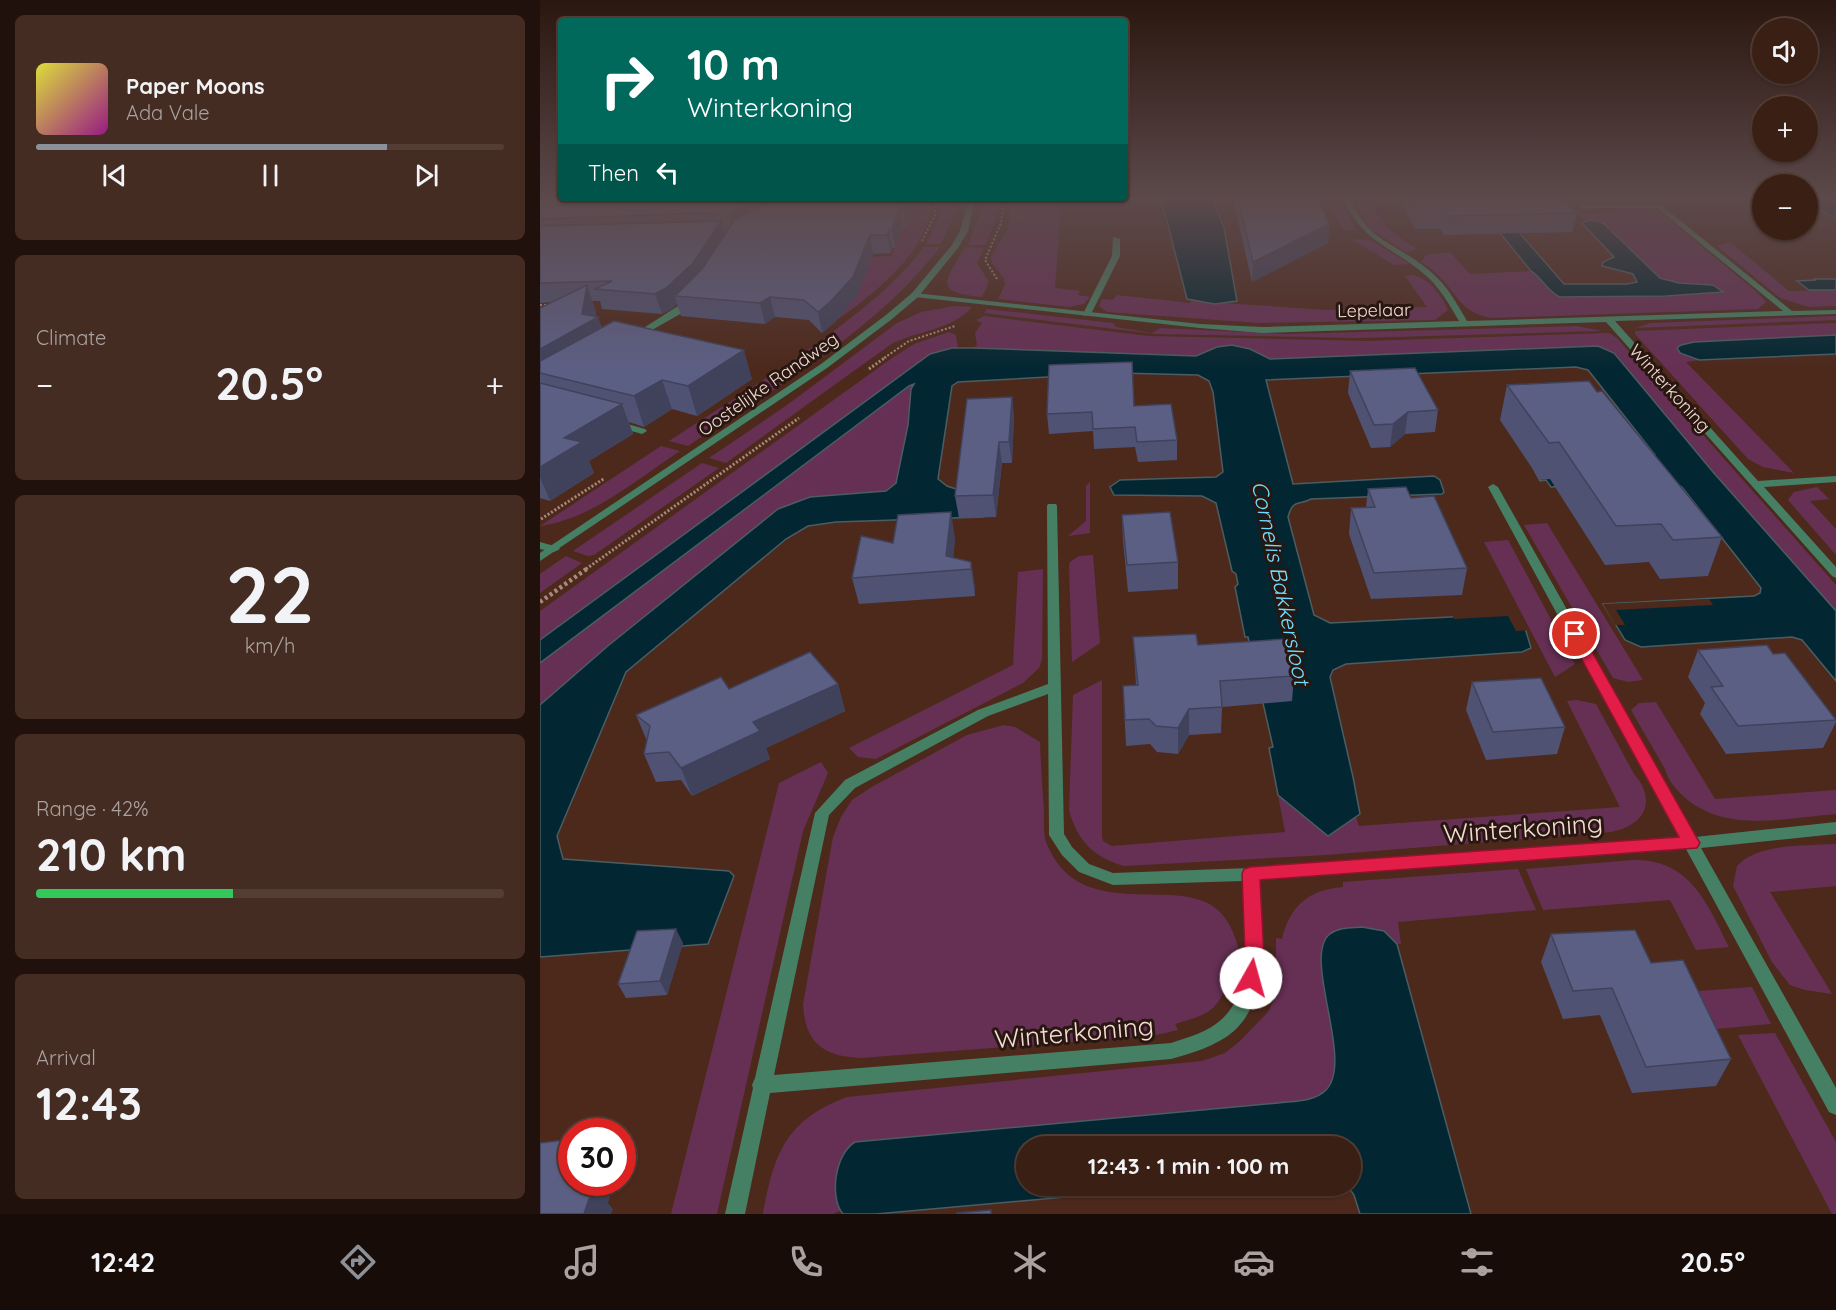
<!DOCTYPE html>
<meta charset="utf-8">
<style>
:root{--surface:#3a1f15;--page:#452c22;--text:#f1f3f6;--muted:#aba2a0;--line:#543d34;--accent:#8c9099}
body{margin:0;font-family:Quicksand,sans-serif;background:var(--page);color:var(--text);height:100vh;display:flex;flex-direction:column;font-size:22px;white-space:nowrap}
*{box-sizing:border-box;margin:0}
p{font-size:20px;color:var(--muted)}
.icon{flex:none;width:33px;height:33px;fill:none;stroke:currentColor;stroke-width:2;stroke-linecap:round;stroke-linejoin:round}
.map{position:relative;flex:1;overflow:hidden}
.side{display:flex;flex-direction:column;gap:15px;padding:15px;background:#20110c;width:540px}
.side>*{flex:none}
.banner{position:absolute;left:18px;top:18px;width:570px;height:183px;border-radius:6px;box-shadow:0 2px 4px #0004,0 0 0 2px var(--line);background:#00695c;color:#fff;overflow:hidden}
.tools{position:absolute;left:1212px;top:18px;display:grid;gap:12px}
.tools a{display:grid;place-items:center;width:66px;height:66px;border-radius:50%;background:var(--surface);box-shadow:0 2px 4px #0004,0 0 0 2px var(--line);font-size:30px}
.speed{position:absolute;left:18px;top:1118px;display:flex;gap:12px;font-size:30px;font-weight:700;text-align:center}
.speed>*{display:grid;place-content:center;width:78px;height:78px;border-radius:50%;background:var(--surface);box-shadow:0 2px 4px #0004,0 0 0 2px var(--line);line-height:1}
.speed .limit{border:9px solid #d22;background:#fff;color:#111}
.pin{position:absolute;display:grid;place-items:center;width:51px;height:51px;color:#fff;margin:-26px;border:3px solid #fff;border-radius:50%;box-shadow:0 2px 6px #0007}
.me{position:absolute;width:66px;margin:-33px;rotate:7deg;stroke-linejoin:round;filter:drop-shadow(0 0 4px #0008)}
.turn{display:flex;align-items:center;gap:21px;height:126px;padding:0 30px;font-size:27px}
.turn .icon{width:78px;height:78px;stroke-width:2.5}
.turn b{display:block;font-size:42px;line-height:51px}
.then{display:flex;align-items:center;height:57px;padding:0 30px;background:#0003;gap:12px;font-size:22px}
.big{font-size:45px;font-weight:800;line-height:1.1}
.side .tile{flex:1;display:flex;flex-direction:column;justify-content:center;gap:9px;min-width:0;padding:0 21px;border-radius:9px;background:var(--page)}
.side .dial{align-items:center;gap:0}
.dial b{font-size:78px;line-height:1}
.song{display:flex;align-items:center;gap:18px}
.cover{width:72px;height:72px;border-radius:9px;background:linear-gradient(135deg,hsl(60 70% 55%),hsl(310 70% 35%))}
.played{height:6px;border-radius:3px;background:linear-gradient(90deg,var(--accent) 75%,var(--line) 75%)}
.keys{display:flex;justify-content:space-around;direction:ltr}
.heat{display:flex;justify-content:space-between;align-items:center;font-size:33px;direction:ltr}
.charge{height:9px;border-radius:4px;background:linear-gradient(90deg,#34c759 42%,var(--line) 0)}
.trip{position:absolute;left:476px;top:1136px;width:345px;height:60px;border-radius:30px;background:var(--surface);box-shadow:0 2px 4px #0004,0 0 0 2px var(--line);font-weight:800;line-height:60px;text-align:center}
.dock{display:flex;height:96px;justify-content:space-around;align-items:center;background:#170c08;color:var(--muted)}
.dock .icon{width:42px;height:42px}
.dock .current{color:var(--accent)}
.dock b{font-size:27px;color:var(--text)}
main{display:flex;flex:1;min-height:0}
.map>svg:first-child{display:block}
</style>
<main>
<section class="side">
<div class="tile">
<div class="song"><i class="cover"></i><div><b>Paper Moons</b><p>Ada Vale</p></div></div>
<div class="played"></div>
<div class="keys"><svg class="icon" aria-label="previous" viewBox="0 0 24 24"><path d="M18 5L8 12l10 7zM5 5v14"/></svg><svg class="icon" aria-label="pause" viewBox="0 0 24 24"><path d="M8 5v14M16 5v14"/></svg><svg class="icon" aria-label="next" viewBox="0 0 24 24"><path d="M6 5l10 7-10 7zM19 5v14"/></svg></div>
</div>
<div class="tile"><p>Climate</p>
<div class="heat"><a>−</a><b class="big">20.5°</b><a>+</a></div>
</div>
<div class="tile dial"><b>22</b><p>km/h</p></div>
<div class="tile"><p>Range · 42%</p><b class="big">210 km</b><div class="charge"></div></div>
<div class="tile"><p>Arrival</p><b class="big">12:43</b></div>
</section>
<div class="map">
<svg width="1296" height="1214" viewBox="0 0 1296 1214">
<rect width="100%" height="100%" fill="#4d291c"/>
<g fill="#663055">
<path d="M380 198H393C388 252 338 291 297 320L308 300 325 257 352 256 365 212H376Z"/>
<polygon points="400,198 415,198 416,211 401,244 386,244 399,215"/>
<polygon points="441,198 458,198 455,222 445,245 428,245 440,214"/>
<polygon points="471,198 519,198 520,221 515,288 540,291 538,295 550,297 544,304 529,307 458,299 465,285 464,279 452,263 451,257 468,228"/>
<path d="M822 198H828C843 227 851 232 877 249L867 253 829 228 815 203Z"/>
<polygon points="802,205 817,230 803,230 789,206"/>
<path d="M1100 207 1121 213 1217 292 1226 302 1218 309 951 318C924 313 920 300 903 280 897 273 889 267 881 262L886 255 910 252 930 274 991 271 1001 278 1015 295 1173 285 1139 283 1120 278 1062 222 1046 220 1038 215 1070 212 1080 208Z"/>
<polygon points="811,239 830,240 870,264 854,265"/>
<polygon points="1190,242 1249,291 1296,290 1296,306 1269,307 1240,298 1177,246"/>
<path d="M384 247H400C336 331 234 388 148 446L129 441C183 406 238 372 290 334 324 308 359 281 384 247Z"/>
<path d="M425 247 444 248 437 263 449 282 442 297C390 292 407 279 425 247Z"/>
<path d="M872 275C890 279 900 293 908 310L895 320 719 323 567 312 559 306 562 299 573 300 577 295 650 303 651 301 787 310 887 307 865 276Z"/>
<path d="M415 306 432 307C411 331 377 330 350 345L186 463 169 458 247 405 357 323 381 312Z"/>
<polygon points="447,309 573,323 576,327 612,333 620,328 747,334 1037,326 1062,331 818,338 616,334 444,313"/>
<polygon points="444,316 608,336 826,341 1069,333 1077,338 1296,585 1296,611 1173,472 1074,353 730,359 710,349 670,350 656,356 433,348 437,345 435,333 442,323 436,320"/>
<polygon points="1296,316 1296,320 1096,328 1110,323"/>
<polygon points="1296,323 1296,335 1154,342 1139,345 1148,357 1159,360 1146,362 1254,473 1223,467 1208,459 1095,334 1095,331"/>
<polygon points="409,332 416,335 418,348 390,354 0,640 0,611 352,358 374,344"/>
<polygon points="372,383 375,384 371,389 368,425 356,483 346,491 314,494 238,509 69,645 0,705 0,663"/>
<path d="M121 446 140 451C97 479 52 519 0 526Z"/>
<polygon points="162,463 179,468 54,555 48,556 33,551"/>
<polygon points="550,482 550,533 528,536 546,521 546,486"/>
<polygon points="1277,487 1289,499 1270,501 1296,529 1296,555 1248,500 1254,492"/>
<polygon points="1007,523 1103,680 1088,682 1073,678 984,525"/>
<polygon points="968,540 1035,664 1015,677 944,542"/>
<polygon points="553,555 560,643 532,662 529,566 530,562 539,556"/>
<polygon points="26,556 42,563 0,593 0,574"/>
<polygon points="503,569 502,659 499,668 483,683 336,759 318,757 309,748 473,665 478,572"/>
<path d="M562 680V837L563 841 572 846 745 832 738 795 788 836 816 817 819 826 1080 807 1027 701 1037 700 1056 704 1094 774C1118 801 1104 826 1071 832L786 855 584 866C553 857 537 840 529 810L533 695Z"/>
<path d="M1116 702 1175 799 1296 790V814C1245 818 1185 834 1143 796 1135 788 1128 780 1125 769L1091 710 1099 703Z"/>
<path d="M464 725 475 727 500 742C501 765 502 788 504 811 504 820 503 833 506 842 542 935 656 861 689 924 694 934 698 943 699 954 699 963 697 973 696 982L688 981C676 1014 667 1014 635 1024L638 1030 612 1036 320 1058C282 1056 265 1042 263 1004L293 837 301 817 312 800 330 788 427 735Z"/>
<polygon points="281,762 288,773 263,831 177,1214 131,1214 239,783"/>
<path d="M1296 844V886L1230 892 1292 994 1265 990 1250 985 1232 962 1193 886 1197 866C1218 843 1266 846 1296 844Z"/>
<path d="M1093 860C1150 859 1167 903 1189 947L1156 950 1130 900 1003 910 986 869Z"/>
<path d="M978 869 996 910 858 922 861 944H857C843 928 817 926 798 930 793 942 784 956 783 969 779 1001 815 1075 779 1095 767 1102 751 1101 738 1103L315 1142 295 1194 300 1211 293 1214H223C234 1153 246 1120 307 1097L662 1061 685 1053 700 1041 728 1012 736 996V938L742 939C750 905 769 890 803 887V882Z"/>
<polygon points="1212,987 1231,1024 1164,1030 1145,992"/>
<polygon points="1235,1033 1296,1142 1296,1214 1292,1214 1198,1035"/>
</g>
<g fill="#032732" stroke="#4b5d62" stroke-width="1.5">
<polygon points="621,198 672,198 684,228 697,301 675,304 647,299"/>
<polygon points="1268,198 1296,198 1296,219 1268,202"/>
<path d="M943 212 977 230 1024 284H1087L1097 282 1093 274 1062 266 1063 262 1074 257 1042 223 1049 220 1062 222 1120 278 1139 283 1173 285 1183 292 1126 296 1020 297C1009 293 1002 278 991 271Z"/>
<polygon points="1274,279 1296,279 1296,290 1269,290 1257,281 1275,280"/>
<polygon points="1296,335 1296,354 1159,360 1140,353 1137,348 1141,345 1154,342"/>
<path d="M692 345 710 349 730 359 1058 346 1074 353 1173 472 1296 611V681L1262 640 1252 637 1101 647 1085 640 1063 604 1214 596 1220 593 1221 588 1142 487 1136 484H1068L1011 487 1006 480 1000 481 994 470 1114 461 1115 455 1048 370 1036 367 726 380 753 484 894 476 900 480 904 492 902 494 771 499C759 506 753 498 748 517L774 615 790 623 971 614 985 628 991 648 982 652 806 664 793 670 790 677 813 777 820 814 788 836 738 795 729 748 733 747 708 637H705L695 587 698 584 696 574 692 571 676 503 662 496 574 495 570 487 580 480 676 477 683 472 673 392 669 381 658 375 579 373 418 382 412 386 398 479 407 486 419 490 450 514 443 517 296 522 268 526 246 539 86 672 17 836 23 859 189 871 194 876 168 944 0 957V705L69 645 238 509 270 497 346 491 356 483 368 425 371 389 374 384 369 386 0 663V640L390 354 412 348H433L656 356 677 347Z"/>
<path d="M822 927 844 931 857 944 931 1214H820L814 1195 807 1185H810V1146H486V1185H661L336 1214H303C289 1197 295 1154 315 1142L738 1103C754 1101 774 1102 786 1090 815 1061 761 956 790 934 799 927 812 928 822 927Z"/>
</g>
<g fill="#4d291c">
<polygon points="1169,599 1173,605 1076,610 1085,625 1075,625 1063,604"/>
<polygon points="972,611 983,619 989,630 976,631 968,616 914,619 912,614"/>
</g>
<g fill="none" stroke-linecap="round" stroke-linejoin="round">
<g stroke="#a78a7f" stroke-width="2" stroke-dasharray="2 2" stroke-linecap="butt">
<polyline points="382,241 395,215 396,198"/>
<polyline points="457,279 445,260 461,223 464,198"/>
<polyline points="0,305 11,305"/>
<polyline points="344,358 369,341 415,326"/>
</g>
<g stroke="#a78a7f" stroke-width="3" stroke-dasharray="2 2" stroke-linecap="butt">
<polyline points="329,369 346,357"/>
<polyline points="1,519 65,478"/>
<polyline points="46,569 259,418"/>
</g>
<polyline stroke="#a78a7f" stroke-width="4.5" stroke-dasharray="3 3" stroke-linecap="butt" points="0,602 48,568"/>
<polygon fill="#468064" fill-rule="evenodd" points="573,237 580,239 580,256 551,314 544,316 543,314 572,256"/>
<g fill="#468064" fill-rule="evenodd">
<path d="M804 198H810C828 243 858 243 891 272 907 285 917 304 927 321L1243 311 1117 208H1041V206L1043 205H1121L1252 311 1296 310V314L1075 321 1218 481 1296 476V482L1224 487 1296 567V578L1292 576 1066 322 722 333 660 328 375 297 371 295 375 293 660 324 722 327 919 321C909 304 899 286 883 273 852 247 819 240 804 198Z"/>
<polygon points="149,299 156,301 140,314 98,338 91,336"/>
<polygon points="77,421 105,429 107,431 102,434 74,426 72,424"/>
<path d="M953 484 958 487 1155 837 1296 822V834L1161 848 1296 1088V1115L1289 1112 1146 849 718 880C722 927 733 995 694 1031 677 1046 652 1053 631 1059L230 1093 205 1214H185L213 1088 212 1085 215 1078 275 813 305 780 438 710 508 684 507 506 508 504H516L517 506 524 834 532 847 549 864 573 873 710 868 1139 838 948 487ZM508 694 509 835 522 855 539 872 573 885 703 881C706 921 715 989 682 1019 668 1032 649 1037 631 1043L234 1075 289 815 315 788 448 716Z"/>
<polygon points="0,542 18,547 20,549 14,552 0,549"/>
</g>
<polygon fill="#468064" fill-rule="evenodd" points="429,198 435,198 428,231 418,248 378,297 352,319 287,368 0,561 0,553 281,364 346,315 372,293 412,245 420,231"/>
</g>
<g fill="#4f5272">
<polygon points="0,198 383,198 381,203 377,204 375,211 371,211 366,227 362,227 355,248 352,248 351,253 333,254 317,296 295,322 282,333 269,320 235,317 225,324 141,316 137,304 133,308 122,314 62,309 60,301 52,301 56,312 56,317 62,327 212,379 157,416 132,409 104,427 89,422 93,434 49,461 54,473 10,501 0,498 0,308 12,302 0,303"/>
<polygon points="693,198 778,198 789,224 788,243 712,282"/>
<polygon points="858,198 1021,198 1037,213 1032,232 904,235 900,229 875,229"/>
<polygon points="810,371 898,410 895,432 865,434 850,447 831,448 808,393"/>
<polygon points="967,385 1057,392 1182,537 1168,576 1120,579 1109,562 1065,565 1010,479 1000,480 960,420"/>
<polygon points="472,397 474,417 472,463 462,463 456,517 419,518 415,496"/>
<polygon points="594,406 637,440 637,460 598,462 595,447 554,449 553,431 509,434 507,414"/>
<polygon points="828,489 927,568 922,595 831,599 809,534 811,508 826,507"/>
<polygon points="582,515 638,562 638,589 588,592 583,541"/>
<polygon points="415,538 413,558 431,562 435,589 435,596 319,604 312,578 353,543"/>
<polygon points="593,637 658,645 754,676 752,701 682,707 681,733 649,735 638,754 617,752 610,744 586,746 583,686 596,685"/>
<polygon points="1158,650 1296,719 1296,722 1283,748 1186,754 1160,714 1165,703 1148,677"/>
<polygon points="932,682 1025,727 1017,754 946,760 926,710"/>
<polygon points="298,684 305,711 226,748 230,759 152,796 141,780 116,782 104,754 107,741 96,715 189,689"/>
<polygon points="1011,934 1111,963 1191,1059 1176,1086 1092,1093 1060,1015 1023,1019 1001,962"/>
<polygon points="143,943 127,995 86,998 78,984"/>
</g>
<g fill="#40425c">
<polygon points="222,198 246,198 193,231 189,212"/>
<polygon points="367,198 369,198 371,211 366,227 363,208"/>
<polygon points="373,198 377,198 377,204 375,211"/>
<polygon points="359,209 362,227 355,248 352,230"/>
<polygon points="181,221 186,239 158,283 135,296 137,304 133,308 122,314 115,294"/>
<polygon points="789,224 788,243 712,282 713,262"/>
<polygon points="349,230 352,248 351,253 347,235"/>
<polygon points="330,235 333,254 317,296 295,322 282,333 278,312"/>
<polygon points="47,285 56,312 55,319 58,317 68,345 0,373 0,349 42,314"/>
<polygon points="230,297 235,317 225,324 220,303"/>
<polygon points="204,350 212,379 157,416 148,386"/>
<polygon points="122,380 132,409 104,427 94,396"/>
<polygon points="472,397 474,417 472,463 469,442"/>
<polygon points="82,404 93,434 49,461 54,473 10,501 0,477 0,467 24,438"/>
<polygon points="868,412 865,434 850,447 853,424"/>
<polygon points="459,442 462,463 456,517 453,495"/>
<polygon points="411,512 415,538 412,571 406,556"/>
<polygon points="431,562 435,589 435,596 431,569"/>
<polygon points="298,684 305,711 226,748 230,759 152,796 141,768 213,722"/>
<polygon points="649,709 649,735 638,754 638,728"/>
<polygon points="136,929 143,943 127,995 120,981"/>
<polygon points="48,1182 74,1182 68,1203 73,1209 71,1214 44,1214"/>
</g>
<g fill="#5c5f84" stroke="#40425c" stroke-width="1.5">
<polygon points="0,198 222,198 189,212 0,219"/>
<polygon points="241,198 367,198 363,208 359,209 352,230 349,230 347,235 330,235 313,277 290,302 278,312 264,300 230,297 220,303 135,296 162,269 195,219"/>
<polygon points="698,198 778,198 789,224 713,262"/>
<polygon points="871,198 1021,198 1037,213 907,216 903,210 878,210"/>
<polygon points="181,221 153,263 126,288 115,294 55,289 72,281 0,283 0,226"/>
<polygon points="47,285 42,314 58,317 0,349 0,308"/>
<polygon points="74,321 204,350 148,386 122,380 94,396 0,373 0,361"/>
<polygon points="592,362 594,406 631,404 637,440 597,442 595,427 553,429 552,412 507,414 509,365"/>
<polygon points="875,368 898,410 868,412 853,424 834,425 810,371"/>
<polygon points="1049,381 1057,392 1062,391 1182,537 1133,540 1121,524 1076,526 1019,442 1009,443 967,385"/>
<polygon points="0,383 82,404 24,438 42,442 0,467"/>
<polygon points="472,397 469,442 459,442 453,495 415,496 427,399"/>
<polygon points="866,487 871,498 894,496 927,568 834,573 811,508 835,507 828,489"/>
<polygon points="411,512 406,556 431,562 431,569 312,578 321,536 353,543 358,515"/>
<polygon points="630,512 638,562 587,565 582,515"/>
<polygon points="656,634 658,645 745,639 754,676 680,681 682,707 649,709 638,728 616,726 609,719 585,720 583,686 598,685 593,637"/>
<polygon points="1227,645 1233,654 1245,653 1296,720 1198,726 1171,687 1183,686 1158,650"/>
<polygon points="270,652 298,684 213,722 220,731 141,768 129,752 104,754 110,726 96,715 181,677 189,689"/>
<polygon points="1001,678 1025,727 953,732 932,682"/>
<polygon points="136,929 120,981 78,984 97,931"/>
<polygon points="1095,930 1111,963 1143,960 1191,1059 1106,1067 1072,988 1033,991 1011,934"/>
<polygon points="32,1139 32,1182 48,1182 48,1184 54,1184 44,1214 0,1214 0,1143"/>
<polygon points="451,1210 451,1214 417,1214 417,1213"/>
</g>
<linearGradient id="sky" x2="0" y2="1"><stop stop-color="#2a170f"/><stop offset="0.54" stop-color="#5c494b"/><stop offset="1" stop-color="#5c494b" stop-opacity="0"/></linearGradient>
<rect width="1296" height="368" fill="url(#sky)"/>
<polygon fill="#e11d48" stroke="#92132f" stroke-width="1.5" points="1035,629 1042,634 1157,838 1160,843 1157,848 720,880 724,956 717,984 711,986 704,984 701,978 705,956 702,874 704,869 710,867 1139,837 1028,634"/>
<g text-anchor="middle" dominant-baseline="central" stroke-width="6" stroke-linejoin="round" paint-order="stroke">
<g font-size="18" fill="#f3dbd2" stroke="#281711">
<text transform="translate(834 310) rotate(-1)">Lepelaar</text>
<text transform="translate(228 384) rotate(-35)">Oostelijke Randweg</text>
<text transform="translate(1130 388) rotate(48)">Winterkoning</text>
</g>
<g font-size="22" font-style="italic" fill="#6edcff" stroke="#281711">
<text transform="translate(741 583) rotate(78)">Cornelis Bakkersloot</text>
</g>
<g font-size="26" fill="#f3dbd2" stroke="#281711">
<text transform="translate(983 828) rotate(-4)">Winterkoning</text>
<text transform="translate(534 1032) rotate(-5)">Winterkoning</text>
</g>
</g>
</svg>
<div class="tools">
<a><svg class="icon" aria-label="sound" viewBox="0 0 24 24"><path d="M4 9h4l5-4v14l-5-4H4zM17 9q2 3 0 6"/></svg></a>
<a>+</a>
<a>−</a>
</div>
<div class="speed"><div class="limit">30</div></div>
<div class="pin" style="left:1035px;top:634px;background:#d93025"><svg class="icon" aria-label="arrive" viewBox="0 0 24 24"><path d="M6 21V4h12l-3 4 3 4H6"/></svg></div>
<svg class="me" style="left:711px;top:978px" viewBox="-20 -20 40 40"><circle r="19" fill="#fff"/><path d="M0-13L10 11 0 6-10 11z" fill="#e11d48"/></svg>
<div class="trip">12:43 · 1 min · 100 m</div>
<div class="banner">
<div class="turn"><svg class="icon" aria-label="right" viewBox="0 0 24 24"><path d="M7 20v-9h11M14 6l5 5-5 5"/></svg><div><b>10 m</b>Winterkoning</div></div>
<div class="then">Then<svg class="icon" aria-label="left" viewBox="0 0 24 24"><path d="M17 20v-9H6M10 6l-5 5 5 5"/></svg></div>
</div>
</div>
</main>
<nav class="dock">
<b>12:42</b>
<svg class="icon current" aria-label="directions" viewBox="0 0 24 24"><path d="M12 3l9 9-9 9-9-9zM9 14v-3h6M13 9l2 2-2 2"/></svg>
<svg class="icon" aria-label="music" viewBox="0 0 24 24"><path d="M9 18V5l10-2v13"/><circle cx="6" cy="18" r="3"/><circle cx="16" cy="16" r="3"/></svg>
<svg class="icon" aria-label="phone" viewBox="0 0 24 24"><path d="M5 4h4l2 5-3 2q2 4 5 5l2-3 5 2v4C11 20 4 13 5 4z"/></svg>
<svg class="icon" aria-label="climate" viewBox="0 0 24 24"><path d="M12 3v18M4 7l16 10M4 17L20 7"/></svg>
<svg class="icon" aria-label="car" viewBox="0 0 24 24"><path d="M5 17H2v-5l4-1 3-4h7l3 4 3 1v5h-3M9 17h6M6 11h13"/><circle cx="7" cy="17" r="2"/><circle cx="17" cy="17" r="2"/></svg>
<svg class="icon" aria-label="filters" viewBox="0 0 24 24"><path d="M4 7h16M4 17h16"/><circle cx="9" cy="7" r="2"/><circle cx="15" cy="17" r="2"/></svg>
<b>20.5°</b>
</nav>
